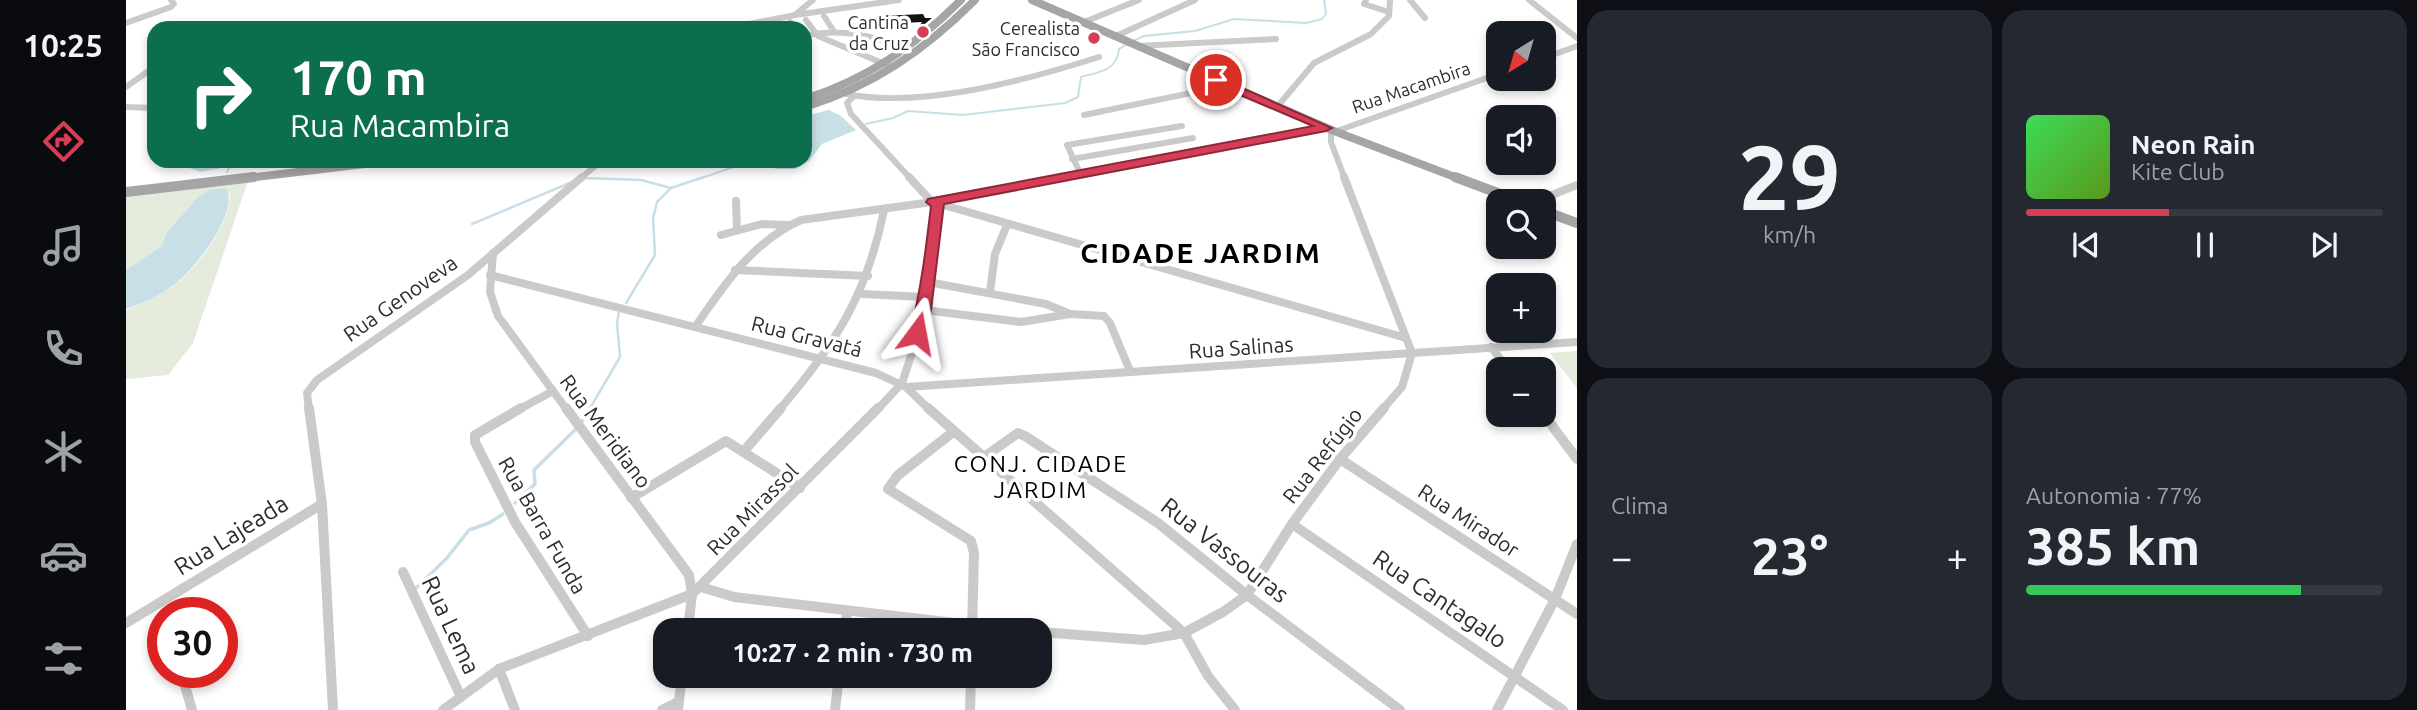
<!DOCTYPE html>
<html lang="pt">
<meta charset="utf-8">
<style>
:root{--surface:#171b24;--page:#242831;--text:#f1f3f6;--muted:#9ea1a6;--line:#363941;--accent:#d63d57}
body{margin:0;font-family:Ubuntu,sans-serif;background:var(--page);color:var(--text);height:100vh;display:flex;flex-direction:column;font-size:26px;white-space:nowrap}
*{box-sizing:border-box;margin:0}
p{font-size:23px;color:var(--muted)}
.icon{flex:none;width:38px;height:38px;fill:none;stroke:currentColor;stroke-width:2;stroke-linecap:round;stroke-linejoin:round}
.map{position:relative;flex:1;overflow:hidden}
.sheet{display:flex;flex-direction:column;gap:10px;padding:10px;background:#0d0f14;width:840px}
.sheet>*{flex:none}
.banner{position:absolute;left:21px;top:21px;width:665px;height:147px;border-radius:21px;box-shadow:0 4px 10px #0003;background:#0b6e4f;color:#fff;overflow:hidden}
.needle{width:46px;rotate:217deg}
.controls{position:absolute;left:1360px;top:21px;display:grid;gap:14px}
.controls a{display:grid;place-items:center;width:70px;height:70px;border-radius:14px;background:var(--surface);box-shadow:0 4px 10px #0003;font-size:35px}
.speed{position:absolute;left:21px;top:597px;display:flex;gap:14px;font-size:35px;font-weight:700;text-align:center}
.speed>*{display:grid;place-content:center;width:91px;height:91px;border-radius:50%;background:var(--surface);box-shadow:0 4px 10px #0003;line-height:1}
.speed .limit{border:10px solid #d22;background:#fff;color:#111}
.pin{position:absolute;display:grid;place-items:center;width:60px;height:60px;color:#fff;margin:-30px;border:4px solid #fff;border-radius:50%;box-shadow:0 2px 7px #0007}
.me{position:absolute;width:77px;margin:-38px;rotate:13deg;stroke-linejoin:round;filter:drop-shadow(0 0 5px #0008)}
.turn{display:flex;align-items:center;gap:24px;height:147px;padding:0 28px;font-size:32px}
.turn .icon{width:91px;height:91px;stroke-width:2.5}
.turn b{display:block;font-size:49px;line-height:60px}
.big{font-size:52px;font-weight:600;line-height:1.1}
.sheet .widget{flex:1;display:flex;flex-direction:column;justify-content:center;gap:10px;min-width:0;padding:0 24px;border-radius:21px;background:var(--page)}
.sheet .dial{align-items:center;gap:0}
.dial b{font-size:91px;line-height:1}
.song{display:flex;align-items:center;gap:21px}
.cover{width:84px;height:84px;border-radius:10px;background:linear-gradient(135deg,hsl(130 70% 55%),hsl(90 70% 35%))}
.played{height:7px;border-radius:4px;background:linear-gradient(90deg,var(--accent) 40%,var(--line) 40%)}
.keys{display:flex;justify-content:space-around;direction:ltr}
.heat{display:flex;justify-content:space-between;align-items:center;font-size:38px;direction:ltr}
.charge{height:10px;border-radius:5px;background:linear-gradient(90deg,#34c759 77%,var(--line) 0)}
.sheet .tiles{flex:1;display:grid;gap:10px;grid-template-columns:repeat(2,1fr)}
.trip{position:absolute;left:527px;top:618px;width:399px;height:70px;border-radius:21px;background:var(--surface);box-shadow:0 4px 10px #0003;font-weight:600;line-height:70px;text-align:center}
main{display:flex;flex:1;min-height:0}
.tab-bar{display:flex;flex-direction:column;width:126px;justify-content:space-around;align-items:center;background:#090b0e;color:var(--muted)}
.tab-bar .icon{width:49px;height:49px}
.tab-bar .active{color:var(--accent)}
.tab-bar b{font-size:32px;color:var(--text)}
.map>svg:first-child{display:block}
</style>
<main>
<nav class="tab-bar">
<b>10:25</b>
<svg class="icon active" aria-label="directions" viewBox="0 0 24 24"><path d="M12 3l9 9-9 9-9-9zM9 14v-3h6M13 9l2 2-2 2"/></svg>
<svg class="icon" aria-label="music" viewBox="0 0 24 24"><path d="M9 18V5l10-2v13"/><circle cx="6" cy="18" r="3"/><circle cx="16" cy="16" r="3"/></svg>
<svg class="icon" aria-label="phone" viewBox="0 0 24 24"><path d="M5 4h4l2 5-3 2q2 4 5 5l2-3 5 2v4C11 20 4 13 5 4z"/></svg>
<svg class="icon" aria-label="climate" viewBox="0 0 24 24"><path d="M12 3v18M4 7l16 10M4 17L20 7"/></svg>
<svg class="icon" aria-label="car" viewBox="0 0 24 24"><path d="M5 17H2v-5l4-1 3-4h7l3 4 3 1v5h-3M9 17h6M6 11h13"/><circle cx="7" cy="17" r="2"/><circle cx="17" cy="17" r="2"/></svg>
<svg class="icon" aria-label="filters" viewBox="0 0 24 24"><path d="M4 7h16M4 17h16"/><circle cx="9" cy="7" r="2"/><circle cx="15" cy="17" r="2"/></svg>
</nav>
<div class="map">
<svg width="1451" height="710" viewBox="0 0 1451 710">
<rect width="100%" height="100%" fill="#fff"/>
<g fill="#e4eadc">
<path d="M122 181 67 343 42 375 0 379V310C19 303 42 292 57 278 77 259 104 223 104 195L99 188 85 189 72 197 40 233 36 246 0 270V195Z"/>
<polygon points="1451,351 1451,388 1424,353"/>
</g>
<g fill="#c9dfe8">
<polygon points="703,110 715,116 730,130 696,144 683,161 669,169 650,169 636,161 679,161 679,116"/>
<polygon points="60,161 134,161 74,172 61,167"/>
<path d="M100 188C114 210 74 261 57 277 42 292 19 303 0 309V270L36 246 40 233 72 197 85 189Z"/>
</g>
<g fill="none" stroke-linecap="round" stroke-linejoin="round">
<g stroke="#c9dfe8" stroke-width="2">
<polyline points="1007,41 1018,36 1069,31 1108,19 1180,23 1196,19 1200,14 1198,0"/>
<path d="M740 124 767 118 782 111 837 115 939 103 952 97 955 77C973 72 991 71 993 49L1001 44"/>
<polyline points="101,172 103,168"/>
<polyline points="459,178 478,179"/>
<polyline points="573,179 625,161"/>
</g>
<g stroke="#c9dfe8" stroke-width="2.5">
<polyline points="459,178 515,180 545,188"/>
<polyline points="346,224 446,182"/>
<polyline points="500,303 529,255 527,218 531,202 545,188 578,177"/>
<polyline points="463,410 494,357 491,323 493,312"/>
</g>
<g stroke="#c9dfe8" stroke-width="3.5">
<polyline points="455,423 464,408"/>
<polyline points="389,503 409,484 408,470 451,428"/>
<polyline points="288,590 321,558 343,530 363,523 377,514"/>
</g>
</g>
<polygon fill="#141414" points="797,14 799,18 806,18 789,32 796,22 758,24 755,16"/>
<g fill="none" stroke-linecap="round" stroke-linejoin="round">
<g stroke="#cacaca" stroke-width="6">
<polyline points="1240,0 1238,4 1263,12"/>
<polyline points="1284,0 1299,18"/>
<polyline points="1403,0 1451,38"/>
<polyline points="670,14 687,0"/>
<polyline points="698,16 707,30"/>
<polyline points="680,20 692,36 761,65"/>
<polyline points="664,22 667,28"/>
<polyline points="958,22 1013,0"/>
<polyline points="0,23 45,7 48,4 45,0"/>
<polyline points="603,28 669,15 773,0"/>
<path d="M679 35C718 28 747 36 783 49"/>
<polyline points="990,36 1069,0"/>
<polyline points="1011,46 1150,39"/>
<polyline points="1418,58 1451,46"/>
<polyline points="0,87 28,67"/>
<path d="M720 94C796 109 901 80 973 57"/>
<polyline points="728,96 721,103 725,114 785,179"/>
<polyline points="0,107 28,108"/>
<polyline points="1151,107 1188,63 1245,34 1263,16 1264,0"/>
<polyline points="958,115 1065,93 1090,80"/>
<polyline points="946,159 1067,138"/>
<polyline points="954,173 941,145 1056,126"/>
<polyline points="454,179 475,161"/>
<polyline points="930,179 1200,128"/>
<polyline points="1219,179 1205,142 1205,133 1372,74"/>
</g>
<g stroke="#cacaca" stroke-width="8">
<polyline points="783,177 806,202"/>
<polyline points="1218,177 1286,353 1276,387 1256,410"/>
<polyline points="610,201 611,230"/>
<polyline points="1411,201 1451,185"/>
<polyline points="807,202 1280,338"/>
<polyline points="595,235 636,224 661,225"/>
<polyline points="367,253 364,292 372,316 441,410"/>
<polyline points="609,270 742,276"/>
<polyline points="364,275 750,373 780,387 804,410"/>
<polyline points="802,282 920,304 944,314"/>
<polyline points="864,292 869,254 881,225"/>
<polyline points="736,294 799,297"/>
<polyline points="798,310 895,322 944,314 978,316 984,323 1004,371"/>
<path d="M569 327C599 284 626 242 675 220L806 202 940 177"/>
<polyline points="1365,347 1382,369"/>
<polyline points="780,387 1451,342"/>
<polyline points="183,410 181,393 191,380 342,275 456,177"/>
<polyline points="392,410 427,391"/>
<path d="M653 410C709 345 741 295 758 210"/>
<polyline points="751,410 776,383 785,356 798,310 812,203"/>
</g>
<g stroke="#cacaca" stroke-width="10">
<polyline points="183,408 196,504 207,710"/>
<polyline points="395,408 349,435 349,442 389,522 462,636"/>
<polyline points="440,408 563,575 566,594 562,630"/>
<polyline points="802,408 1058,633 1082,676 1109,710"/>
<polyline points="1418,415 1451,459"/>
<polyline points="827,432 771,476 762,489 845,541 848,553 846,630"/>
<polyline points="618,451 655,408"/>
<polyline points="858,457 892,433 899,436 1032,523 1121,595 1274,710"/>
<polyline points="1214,459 1451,614"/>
<polyline points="505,498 600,441 674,488"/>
<polyline points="1166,524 1437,710"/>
<polyline points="277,572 335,697"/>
<polyline points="575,587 608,597 888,630"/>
<polyline points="0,623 196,504"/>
<polyline points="719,630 721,612"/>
<polyline points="914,632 1018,640 1058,633 1097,612 1121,595 1166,524 1214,459 1258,408"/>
<polyline points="373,669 389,710"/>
<polyline points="55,672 66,710"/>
<polyline points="317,710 373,669 566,594 752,408"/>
<polyline points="536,710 552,702"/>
<polyline points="552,710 556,676"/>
<polyline points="709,710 713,676"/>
<polyline points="844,710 845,676"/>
<polyline points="1371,710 1429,599 1451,544"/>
</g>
<g stroke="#a5a5a5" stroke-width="8">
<polyline points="906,0 1208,131 1334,179"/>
<path d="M679 99C741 79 789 46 835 0"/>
<path d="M679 107C747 86 799 50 849 0"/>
<polyline points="114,179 264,161"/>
</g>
<g stroke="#a5a5a5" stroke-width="10">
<polyline points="1329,177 1393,201"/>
<polyline points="0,192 128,177"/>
<polyline points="1418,211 1451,223"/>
</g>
</g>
<path fill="#d63d57" stroke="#8b2839" stroke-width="2" d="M1086 78H1094L1206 128 1200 131 818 204 805 310 797 337H786L784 333C795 291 800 248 805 206L800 202 802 199 1187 126 1086 83Z"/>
<g fill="#d63d57" stroke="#fff" stroke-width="2.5">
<circle cx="797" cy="32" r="7"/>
<circle cx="968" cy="38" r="7"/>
</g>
<g text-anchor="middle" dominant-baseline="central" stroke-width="7" stroke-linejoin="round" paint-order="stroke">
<g font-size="18" fill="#2d2d2d" stroke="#fff" text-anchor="end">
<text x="783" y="22">Cantina<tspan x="783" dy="21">da Cruz</tspan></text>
<text x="954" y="28">Cerealista<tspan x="954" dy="21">São Francisco</tspan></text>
</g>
<g font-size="18" fill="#2d2d2d" stroke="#fff">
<text transform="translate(1285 87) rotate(-19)">Rua Macambira</text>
</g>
<g font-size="21" fill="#2d2d2d" stroke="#fff">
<text transform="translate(274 298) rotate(-35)">Rua Genoveva</text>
<text transform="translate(681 336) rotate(14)">Rua Gravatá</text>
<text transform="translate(1115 347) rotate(-4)">Rua Salinas</text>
<text transform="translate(480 431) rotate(53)">Rua Meridiano</text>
<text transform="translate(1196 455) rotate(-52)">Rua Refúgio</text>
<text transform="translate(626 509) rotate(-45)">Rua Mirassol</text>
<text transform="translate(1343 520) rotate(33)">Rua Mirador</text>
<text transform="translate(417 525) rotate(60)">Rua Barra Funda</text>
</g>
<g font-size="23" letter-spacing="2" fill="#000" stroke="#fff">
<text x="915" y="463">CONJ. CIDADE<tspan x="915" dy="26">JARDIM</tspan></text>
</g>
<g font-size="24" fill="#2d2d2d" stroke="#fff">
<text transform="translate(105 535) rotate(-32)">Rua Lajeada</text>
<text transform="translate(1099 550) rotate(38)">Rua Vassouras</text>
<text transform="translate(1314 599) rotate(34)">Rua Cantagalo</text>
<text transform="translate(325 625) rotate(65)">Rua Lema</text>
</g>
<g font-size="28" font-weight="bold" letter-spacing="2" fill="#000" stroke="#fff">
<text x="1075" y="252">CIDADE JARDIM</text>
</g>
</g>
</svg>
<div class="controls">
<a><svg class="needle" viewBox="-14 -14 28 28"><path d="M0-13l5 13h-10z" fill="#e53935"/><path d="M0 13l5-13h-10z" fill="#9ea1a6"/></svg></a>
<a><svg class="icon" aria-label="sound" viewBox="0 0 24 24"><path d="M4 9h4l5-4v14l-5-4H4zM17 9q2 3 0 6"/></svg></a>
<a><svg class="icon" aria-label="search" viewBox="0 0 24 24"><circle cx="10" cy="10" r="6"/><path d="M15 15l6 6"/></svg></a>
<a>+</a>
<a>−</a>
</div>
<div class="speed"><div class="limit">30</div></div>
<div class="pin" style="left:1090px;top:80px;background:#d93025"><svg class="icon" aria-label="arrive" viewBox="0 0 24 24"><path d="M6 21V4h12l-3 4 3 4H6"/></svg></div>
<svg class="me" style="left:791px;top:333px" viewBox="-20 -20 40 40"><path d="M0-17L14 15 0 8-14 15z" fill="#d63d57" stroke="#fff" stroke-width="4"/></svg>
<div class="trip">10:27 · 2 min · 730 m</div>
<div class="banner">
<div class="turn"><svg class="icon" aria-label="right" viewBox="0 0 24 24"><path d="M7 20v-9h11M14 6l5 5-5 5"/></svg><div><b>170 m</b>Rua Macambira</div></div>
</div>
</div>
<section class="sheet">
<div class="tiles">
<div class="widget dial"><b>29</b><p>km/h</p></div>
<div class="widget">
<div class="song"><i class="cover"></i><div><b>Neon Rain</b><p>Kite Club</p></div></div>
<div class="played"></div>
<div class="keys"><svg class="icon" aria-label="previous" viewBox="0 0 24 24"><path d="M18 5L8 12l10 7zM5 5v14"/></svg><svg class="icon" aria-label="pause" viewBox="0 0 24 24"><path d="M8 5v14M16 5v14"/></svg><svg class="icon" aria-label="next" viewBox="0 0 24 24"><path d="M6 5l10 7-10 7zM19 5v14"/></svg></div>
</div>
<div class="widget"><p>Clima</p>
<div class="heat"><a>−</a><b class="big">23°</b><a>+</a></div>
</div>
<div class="widget"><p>Autonomia · 77%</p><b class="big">385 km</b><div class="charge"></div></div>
</div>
</section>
</main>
